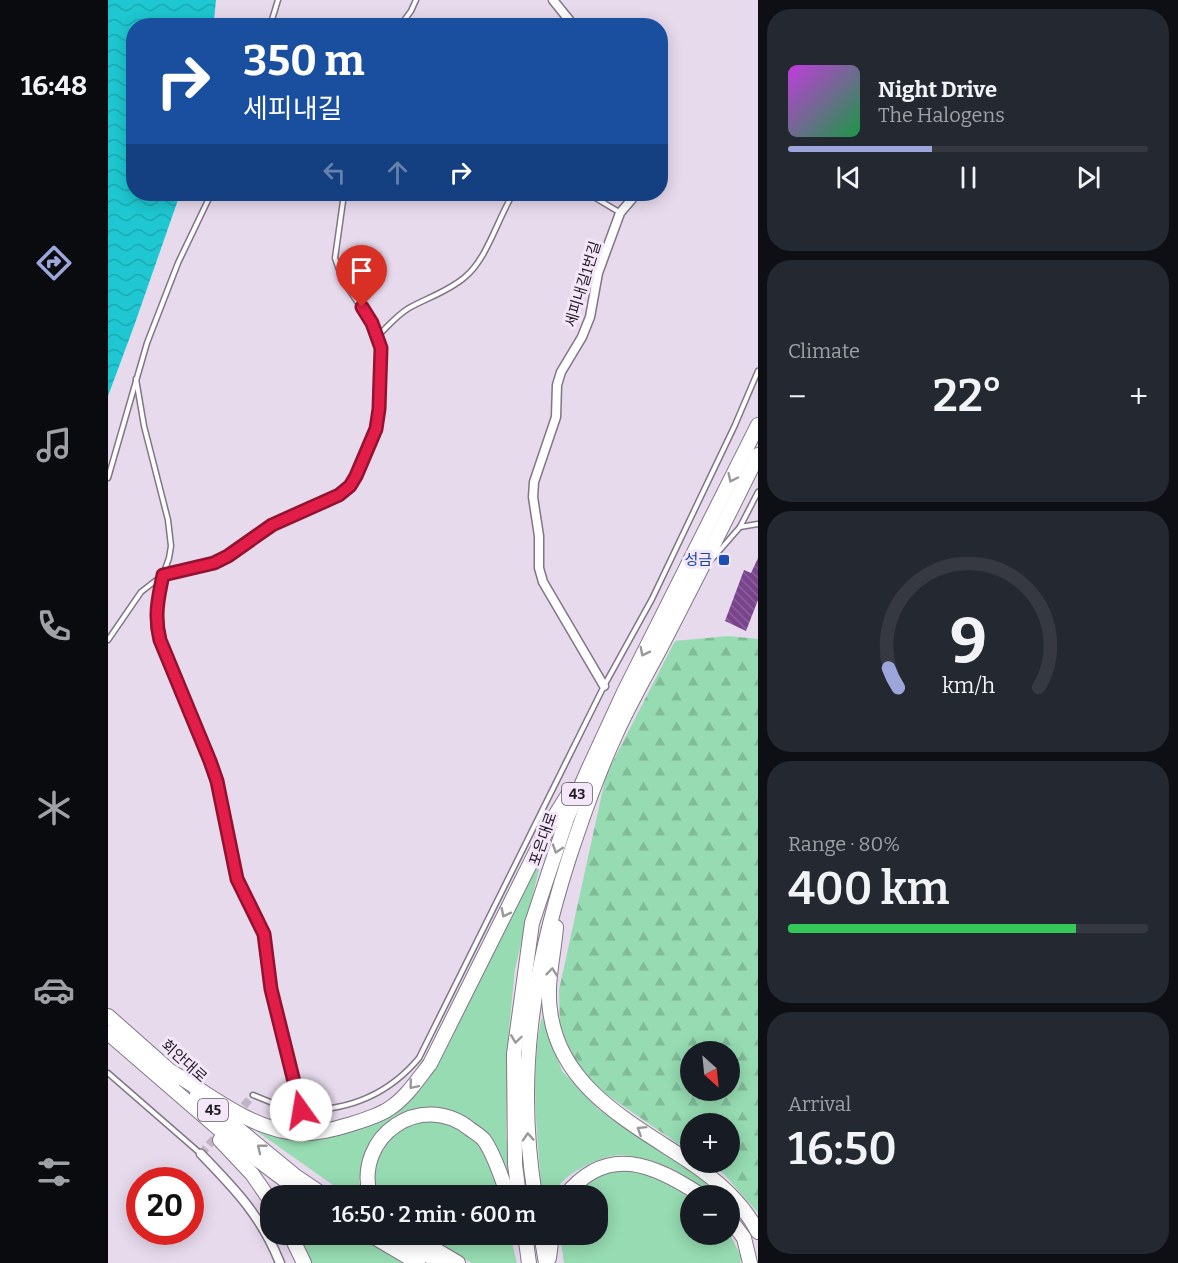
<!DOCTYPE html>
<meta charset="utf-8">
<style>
:root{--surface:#171b24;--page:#242831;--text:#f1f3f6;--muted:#9ea1a6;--line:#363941;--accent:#9ca6db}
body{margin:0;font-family:Bitter,"Noto Sans KR",serif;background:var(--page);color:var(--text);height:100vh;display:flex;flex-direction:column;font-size:22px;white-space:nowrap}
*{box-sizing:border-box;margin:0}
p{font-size:20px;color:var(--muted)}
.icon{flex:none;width:33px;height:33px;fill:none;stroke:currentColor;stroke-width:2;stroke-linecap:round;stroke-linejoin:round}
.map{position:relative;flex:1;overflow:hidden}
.details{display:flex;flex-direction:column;gap:9px;padding:9px;background:#0d0f14;width:420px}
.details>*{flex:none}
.hud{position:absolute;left:18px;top:18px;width:542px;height:183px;border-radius:24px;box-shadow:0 3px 15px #0003;background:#1a4fa0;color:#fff;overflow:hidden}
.needle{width:39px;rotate:153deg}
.buttons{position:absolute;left:572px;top:1041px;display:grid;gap:12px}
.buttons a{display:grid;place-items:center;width:60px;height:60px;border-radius:50%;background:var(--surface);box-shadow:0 3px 15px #0003;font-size:30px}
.speed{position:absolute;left:18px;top:1167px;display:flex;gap:12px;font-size:30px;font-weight:700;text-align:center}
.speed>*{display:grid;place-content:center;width:78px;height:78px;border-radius:50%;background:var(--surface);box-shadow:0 3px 15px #0003;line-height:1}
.speed .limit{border:9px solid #d22;background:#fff;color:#111}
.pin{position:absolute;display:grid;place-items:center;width:51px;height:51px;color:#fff;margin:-62px -26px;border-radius:50% 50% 50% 0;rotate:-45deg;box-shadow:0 0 6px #0007}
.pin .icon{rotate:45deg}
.me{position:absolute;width:66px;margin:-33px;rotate:347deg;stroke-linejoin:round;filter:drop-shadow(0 0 4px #0008)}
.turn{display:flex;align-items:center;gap:21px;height:126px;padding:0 18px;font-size:27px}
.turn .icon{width:78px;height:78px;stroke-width:2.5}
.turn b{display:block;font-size:42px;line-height:51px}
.lanes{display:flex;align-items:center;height:57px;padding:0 18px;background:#0003;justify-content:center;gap:30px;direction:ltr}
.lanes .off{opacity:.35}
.big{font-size:45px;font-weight:600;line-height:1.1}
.details .widget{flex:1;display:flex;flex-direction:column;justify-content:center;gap:9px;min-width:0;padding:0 21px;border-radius:24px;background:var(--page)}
.details .dial{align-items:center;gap:0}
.dial svg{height:156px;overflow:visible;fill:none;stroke:var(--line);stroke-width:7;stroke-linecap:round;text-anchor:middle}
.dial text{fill:var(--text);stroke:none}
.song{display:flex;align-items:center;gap:18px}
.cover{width:72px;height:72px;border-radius:9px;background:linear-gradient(135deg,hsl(290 70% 55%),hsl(140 70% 35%))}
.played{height:6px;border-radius:3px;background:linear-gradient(90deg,var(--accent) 40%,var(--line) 40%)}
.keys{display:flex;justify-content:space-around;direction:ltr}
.heat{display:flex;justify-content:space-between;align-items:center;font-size:33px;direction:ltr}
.charge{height:9px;border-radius:4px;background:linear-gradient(90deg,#34c759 80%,var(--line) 0)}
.trip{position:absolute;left:152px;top:1185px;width:348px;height:60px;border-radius:24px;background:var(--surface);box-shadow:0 3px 15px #0003;font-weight:600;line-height:60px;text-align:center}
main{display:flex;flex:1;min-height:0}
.tabs{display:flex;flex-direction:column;width:108px;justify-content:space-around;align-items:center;background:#090b0e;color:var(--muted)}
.tabs .icon{width:42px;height:42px}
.tabs .selected{color:var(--accent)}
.tabs b{font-size:27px;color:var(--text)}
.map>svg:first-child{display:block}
</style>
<main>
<nav class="tabs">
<b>16:48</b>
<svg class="icon selected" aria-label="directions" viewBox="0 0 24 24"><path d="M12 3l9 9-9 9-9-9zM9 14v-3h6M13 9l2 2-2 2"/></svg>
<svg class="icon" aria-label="music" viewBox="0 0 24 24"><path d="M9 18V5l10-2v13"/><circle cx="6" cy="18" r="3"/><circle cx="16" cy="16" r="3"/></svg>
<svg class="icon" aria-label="phone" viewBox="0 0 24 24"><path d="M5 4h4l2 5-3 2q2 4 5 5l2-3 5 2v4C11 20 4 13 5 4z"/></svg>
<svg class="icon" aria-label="climate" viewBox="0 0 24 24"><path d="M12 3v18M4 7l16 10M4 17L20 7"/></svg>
<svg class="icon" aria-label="car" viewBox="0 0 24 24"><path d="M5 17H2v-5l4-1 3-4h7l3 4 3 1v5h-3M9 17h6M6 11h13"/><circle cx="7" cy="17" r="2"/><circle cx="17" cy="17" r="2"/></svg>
<svg class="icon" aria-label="filters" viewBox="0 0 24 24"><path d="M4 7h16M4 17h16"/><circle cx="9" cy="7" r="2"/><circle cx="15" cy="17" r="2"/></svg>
</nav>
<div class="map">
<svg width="650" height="1263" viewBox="0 0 650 1263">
<defs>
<pattern id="forest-firs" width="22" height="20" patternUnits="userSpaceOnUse" patternTransform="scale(1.5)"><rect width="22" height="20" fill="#96dbb1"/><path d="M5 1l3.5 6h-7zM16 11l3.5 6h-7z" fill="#81bb98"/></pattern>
<pattern id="water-waves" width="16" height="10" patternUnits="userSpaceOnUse" patternTransform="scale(1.5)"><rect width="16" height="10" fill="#1ec7d1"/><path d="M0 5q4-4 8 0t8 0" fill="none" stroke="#1baab3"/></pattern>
<pattern id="building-back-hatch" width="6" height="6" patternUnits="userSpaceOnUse" patternTransform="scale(1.5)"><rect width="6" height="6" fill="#79448d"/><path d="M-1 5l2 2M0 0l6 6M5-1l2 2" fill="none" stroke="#8a6299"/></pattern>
</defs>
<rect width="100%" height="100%" fill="#e7daed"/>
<g fill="#96dbb1">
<path d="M433 861 407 969 400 1039 398 1135 402 1173 400 1177 379 1139 357 1117 328 1109H304L286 1119 264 1138 254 1162 251 1182 256 1195H239L143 1127C161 1130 188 1138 205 1138 235 1138 275 1121 298 1102 330 1076 346 1031 364 994 386 949 408 905 433 861Z"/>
<path d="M434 1017 454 1071 490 1109 587 1174 611 1195C596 1195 585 1180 572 1173 556 1164 534 1157 515 1155 498 1154 464 1170 453 1183 451 1186 449 1192 447 1195H434C430 1143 421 1068 434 1017Z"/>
<path d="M328 1121C336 1123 345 1124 352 1128 378 1140 385 1169 392 1195H268C263 1188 264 1182 265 1173 266 1167 266 1159 268 1153 279 1129 305 1122 328 1121Z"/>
<path d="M523 1170 546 1175 582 1198V1234H621V1233L633 1256 632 1263H456L452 1235 489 1234V1196L467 1195C487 1174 494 1172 523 1170Z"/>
<polygon points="189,1235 252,1235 300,1263 201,1263"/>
<polygon points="311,1235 402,1235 409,1263 364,1263"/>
</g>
<path fill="url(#forest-firs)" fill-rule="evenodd" d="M620 636 650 639V1213L616 1174 598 1163 621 1162V1124H582V1152L489 1088 467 1060 452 1027 451 990 498 775 567 641ZM582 1052H621V1090H582Z"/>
<polygon fill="url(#water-waves)" points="0,0 108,0 106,20 109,25 26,26 26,194 72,194 26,326 0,396"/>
<polygon fill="url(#building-back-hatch)" points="650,558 650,600 638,631 617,621 636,570 643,573"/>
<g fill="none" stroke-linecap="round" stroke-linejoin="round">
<g stroke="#bfb4c4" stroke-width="8" stroke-dasharray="8 4" stroke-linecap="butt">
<polyline points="128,1115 145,1095"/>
<polyline points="93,1154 111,1133"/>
</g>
<defs>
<g id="service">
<polyline points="162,26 170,0"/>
<polyline points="292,26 303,11 308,0"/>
<polyline points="481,194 511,212"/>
<path d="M270 336C280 326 289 315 301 308 319 298 341 291 357 277 379 259 390 218 405 194"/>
<polyline points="0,478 39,343 70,263 103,194"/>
<polyline points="632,527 650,524"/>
<polyline points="605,558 632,527 650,492"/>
<polyline points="0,640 33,592 55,575 61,558 63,546 60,520 36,426 28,379"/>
<polyline points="0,1073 93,1154"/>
<path d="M145 1095 177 1108 193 1110 163 989 156 934 129 879 109 781 102 761 52 641C46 617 50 598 55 575L107 563 120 556 164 525 231 495 242 486 248 476 268 429 271 409 273 348 264 323 235 281 227 258 236 194"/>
<path d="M193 1110C241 1111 280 1095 311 1058L496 686 544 599 627 425 650 371"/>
</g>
<g id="minor">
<polyline points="445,0 466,26"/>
<polyline points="496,686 435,582 431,568 431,536 425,497 426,482 448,417 449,385 453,372 474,337 482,317 490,273 512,213 524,199 525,194"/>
<path d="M93 1154C127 1189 154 1217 172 1263"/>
</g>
<g id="trunk">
<path d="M448 927C446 954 438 983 442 1010 451 1088 524 1123 582 1162"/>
<polyline points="0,1016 70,1078"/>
<polyline points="0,1033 126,1142 198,1196"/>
<path d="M64 1072C102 1095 144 1130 190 1133 207 1134 224 1130 240 1125 253 1121 271 1116 282 1108 298 1098 310 1079 322 1064L443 822 463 790"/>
<polyline points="89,1095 186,1175 217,1196"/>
<polyline points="112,1140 144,1174 162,1200"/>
<path d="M582 1162C610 1181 634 1202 650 1232"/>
<path d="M262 1196C246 1136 313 1090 362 1129 366 1132 373 1136 376 1140 385 1152 395 1181 400 1196"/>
<polyline points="411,1196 407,1164 406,1054 424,923 459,818 480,770 516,692 650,425"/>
<path d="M427 1196C408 1078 424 974 460 861 474 818 489 775 508 734 521 705 537 677 552 649 585 585 618 520 650 455"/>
<path d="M457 1196C499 1143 546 1164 594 1196"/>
<polyline points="621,1218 636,1238 642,1263"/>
<polyline points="182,1234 196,1263"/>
<polyline points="261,1234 310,1263"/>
<polyline points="279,1234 334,1263"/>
<polyline points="301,1234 350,1263"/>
<polyline points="417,1234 421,1263"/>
<polyline points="433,1234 438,1263"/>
<polyline points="441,1258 444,1234"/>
</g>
</defs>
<use href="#service" stroke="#817586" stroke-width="7"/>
<use href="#minor" stroke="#817586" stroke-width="11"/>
<use href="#trunk" stroke="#817586" stroke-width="16"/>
<use href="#service" stroke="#fff" stroke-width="4"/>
<use href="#minor" stroke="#fff" stroke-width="8"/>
<use href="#trunk" stroke="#fff" stroke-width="14"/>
</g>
<defs><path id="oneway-chevron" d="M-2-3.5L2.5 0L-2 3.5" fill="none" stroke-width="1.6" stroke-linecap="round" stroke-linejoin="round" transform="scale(1.5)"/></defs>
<g stroke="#9a989b">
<use href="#oneway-chevron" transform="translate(624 478) rotate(115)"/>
<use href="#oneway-chevron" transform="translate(536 652) rotate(117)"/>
<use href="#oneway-chevron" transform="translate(449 849) rotate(108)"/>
<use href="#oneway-chevron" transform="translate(397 913) rotate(117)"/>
<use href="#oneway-chevron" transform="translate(444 972) rotate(-84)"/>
<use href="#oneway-chevron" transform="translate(408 1039) rotate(98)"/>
<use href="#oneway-chevron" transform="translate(305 1085) rotate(130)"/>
<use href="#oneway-chevron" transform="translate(533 1130) rotate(-148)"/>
<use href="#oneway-chevron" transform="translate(420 1137) rotate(-94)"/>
<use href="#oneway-chevron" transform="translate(153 1148) rotate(-141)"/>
</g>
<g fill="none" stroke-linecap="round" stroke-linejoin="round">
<defs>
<path id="route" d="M193 1110 163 989 156 934 129 879 109 781 102 761 52 640C46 617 50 598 55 575L106 563 120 556 164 525 231 495 242 486 248 476 268 429 271 409 273 348 264 323 254 307"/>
</defs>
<use href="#route" stroke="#92132f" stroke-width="15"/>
<use href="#route" stroke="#e11d48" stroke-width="10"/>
</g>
<rect fill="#1a4fb4" stroke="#f4e7fa" stroke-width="2" x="610" y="554" width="12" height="12" rx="3"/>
<g text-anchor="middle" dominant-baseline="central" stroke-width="6" stroke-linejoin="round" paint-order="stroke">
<g fill="#f4e7fa" stroke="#5f5862" stroke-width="1.5">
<rect x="454" y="783" width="30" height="22" rx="4.5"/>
<rect x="90" y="1099" width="30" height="22" rx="4.5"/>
</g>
<g font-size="14" font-weight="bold" fill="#1f1b21">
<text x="469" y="794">43</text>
<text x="105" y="1110">45</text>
</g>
<g font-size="15" fill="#1f1b21" stroke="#f4e7fa">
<text transform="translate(475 284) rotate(-73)">세피내길1번길</text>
<text transform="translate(435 839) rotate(-71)">포은대로</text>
<text transform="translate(76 1061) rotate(42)">회안대로</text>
</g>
<g font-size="15" fill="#164399" stroke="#f4e7fa" text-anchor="end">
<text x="604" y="560">성금</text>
</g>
</g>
</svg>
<div class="buttons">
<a><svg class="needle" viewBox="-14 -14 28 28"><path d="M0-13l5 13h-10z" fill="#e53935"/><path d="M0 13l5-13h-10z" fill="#9ea1a6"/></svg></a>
<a>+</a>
<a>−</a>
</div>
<div class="speed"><div class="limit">20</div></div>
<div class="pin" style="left:254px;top:307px;background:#d93025"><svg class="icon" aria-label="arrive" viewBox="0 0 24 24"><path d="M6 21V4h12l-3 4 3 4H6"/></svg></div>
<svg class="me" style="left:193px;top:1110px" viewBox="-20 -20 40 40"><circle r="19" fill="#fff"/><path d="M0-13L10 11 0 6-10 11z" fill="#e11d48"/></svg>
<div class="trip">16:50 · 2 min · 600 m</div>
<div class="hud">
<div class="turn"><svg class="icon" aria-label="right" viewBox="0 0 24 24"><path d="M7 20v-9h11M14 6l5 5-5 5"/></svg><div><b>350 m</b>세피내길</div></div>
<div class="lanes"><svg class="icon off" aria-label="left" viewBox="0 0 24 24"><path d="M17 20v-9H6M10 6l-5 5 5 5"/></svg><svg class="icon off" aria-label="ahead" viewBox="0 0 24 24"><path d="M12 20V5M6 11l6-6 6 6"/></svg><svg class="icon" aria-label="right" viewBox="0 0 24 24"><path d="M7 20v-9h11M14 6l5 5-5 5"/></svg></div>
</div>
</div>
<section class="details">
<div class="widget">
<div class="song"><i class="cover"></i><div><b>Night Drive</b><p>The Halogens</p></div></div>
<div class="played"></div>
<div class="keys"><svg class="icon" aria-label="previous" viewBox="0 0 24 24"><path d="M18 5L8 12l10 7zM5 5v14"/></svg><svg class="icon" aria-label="pause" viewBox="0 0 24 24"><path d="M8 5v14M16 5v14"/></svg><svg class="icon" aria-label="next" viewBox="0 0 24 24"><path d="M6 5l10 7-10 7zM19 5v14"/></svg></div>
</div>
<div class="widget"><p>Climate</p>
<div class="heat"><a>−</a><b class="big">22°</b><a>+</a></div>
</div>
<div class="widget dial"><svg viewBox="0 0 100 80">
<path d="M14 69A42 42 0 1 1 86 69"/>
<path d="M14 69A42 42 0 0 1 9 59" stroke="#9ca6db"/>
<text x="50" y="56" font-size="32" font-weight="700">9</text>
<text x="50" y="72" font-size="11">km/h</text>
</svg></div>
<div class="widget"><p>Range · 80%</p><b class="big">400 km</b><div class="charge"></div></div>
<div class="widget"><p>Arrival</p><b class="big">16:50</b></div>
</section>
</main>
